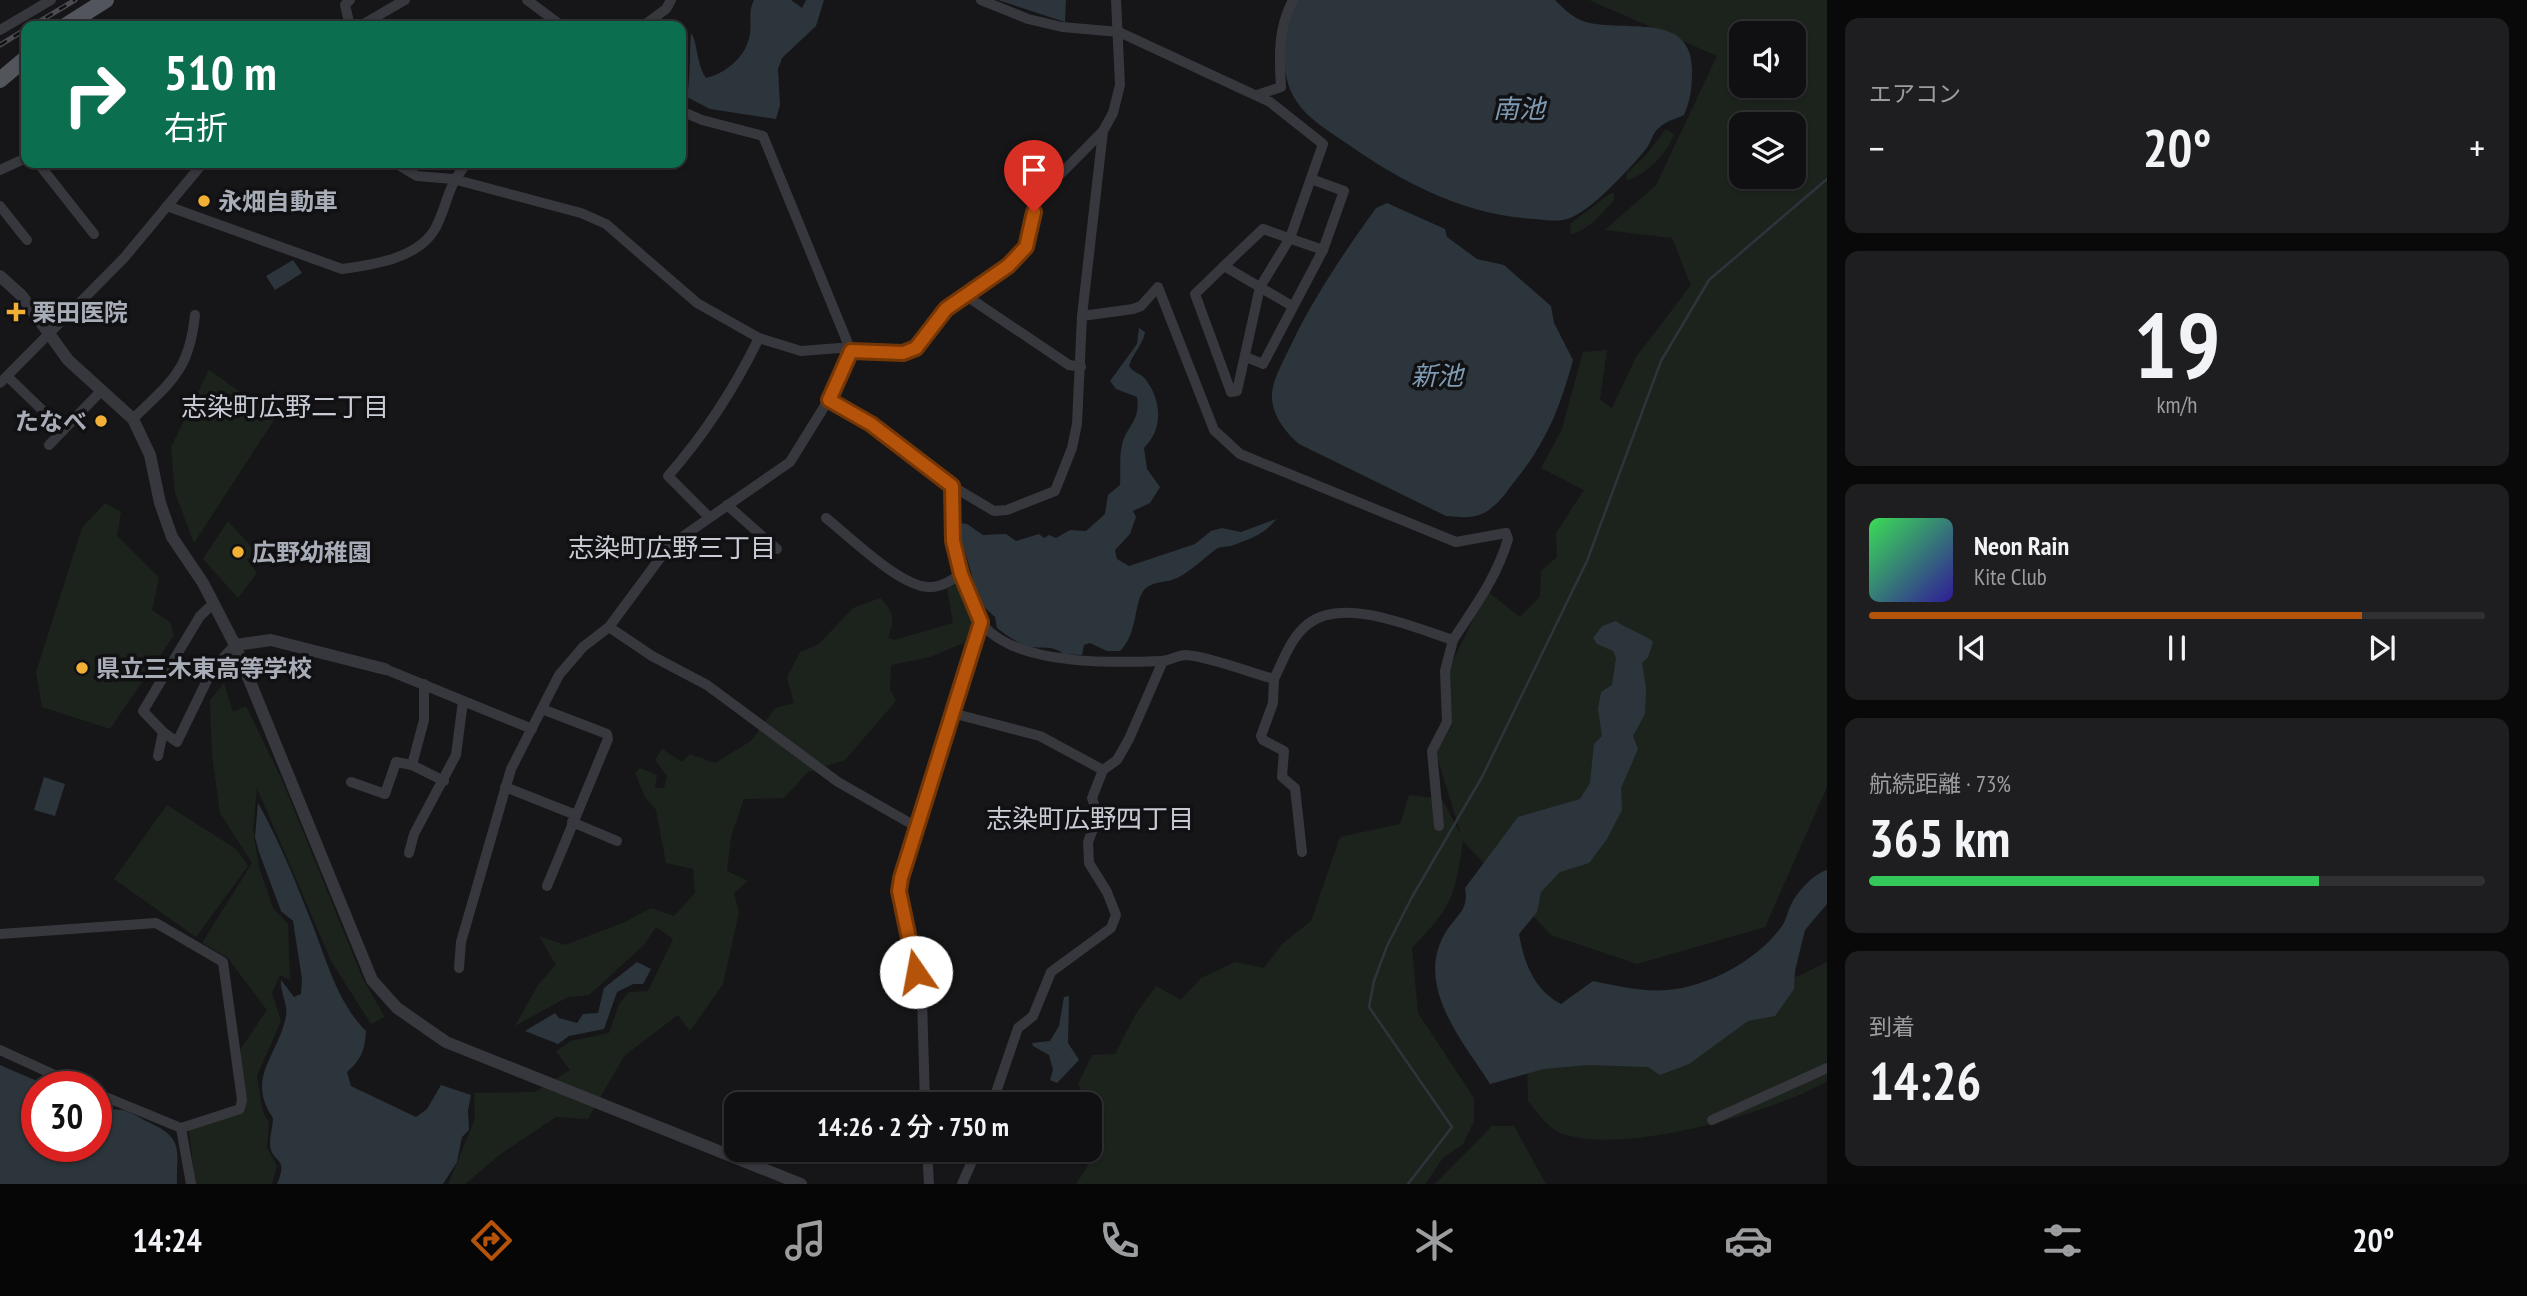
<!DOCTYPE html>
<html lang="ja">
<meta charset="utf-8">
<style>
:root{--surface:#101012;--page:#1e1e20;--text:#f1f3f6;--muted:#9c9d9f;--line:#303032;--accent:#b45309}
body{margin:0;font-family:"PT Sans Narrow","Noto Sans JP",sans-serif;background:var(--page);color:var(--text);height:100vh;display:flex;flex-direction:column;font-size:26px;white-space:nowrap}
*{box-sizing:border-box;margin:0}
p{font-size:23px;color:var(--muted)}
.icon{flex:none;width:38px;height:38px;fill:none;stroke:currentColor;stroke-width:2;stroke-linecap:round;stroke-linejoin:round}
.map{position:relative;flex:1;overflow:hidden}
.details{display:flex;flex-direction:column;gap:18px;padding:18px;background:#09090a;width:700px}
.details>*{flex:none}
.banner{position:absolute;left:21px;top:21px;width:665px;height:147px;border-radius:14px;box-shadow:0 2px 5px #0004,0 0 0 2px var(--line);background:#0b6e4f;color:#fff;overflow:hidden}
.tools{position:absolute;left:1729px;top:21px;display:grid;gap:14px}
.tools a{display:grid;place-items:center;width:77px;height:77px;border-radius:14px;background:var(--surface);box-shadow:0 2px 5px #0004,0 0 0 2px var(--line);font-size:35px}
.speed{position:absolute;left:21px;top:1071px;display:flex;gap:14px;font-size:35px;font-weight:700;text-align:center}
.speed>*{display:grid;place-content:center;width:91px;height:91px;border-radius:50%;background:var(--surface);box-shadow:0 2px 5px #0004,0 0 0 2px var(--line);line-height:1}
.speed .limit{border:10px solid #d22;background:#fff;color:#111}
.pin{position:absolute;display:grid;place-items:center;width:60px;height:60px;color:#fff;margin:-72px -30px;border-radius:50% 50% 50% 0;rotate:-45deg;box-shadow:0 0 7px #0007}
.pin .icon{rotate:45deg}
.me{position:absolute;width:77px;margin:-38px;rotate:348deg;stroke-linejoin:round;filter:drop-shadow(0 0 5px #0008)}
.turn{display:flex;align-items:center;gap:24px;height:147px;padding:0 28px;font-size:32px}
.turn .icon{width:91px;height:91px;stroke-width:2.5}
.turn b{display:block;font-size:49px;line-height:60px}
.big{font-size:52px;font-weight:600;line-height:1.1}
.details .card{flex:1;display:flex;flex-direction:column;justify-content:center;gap:10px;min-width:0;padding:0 24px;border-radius:14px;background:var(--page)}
.details .dial{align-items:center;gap:0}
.dial b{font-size:91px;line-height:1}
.song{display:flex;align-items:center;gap:21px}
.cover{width:84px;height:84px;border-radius:10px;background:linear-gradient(135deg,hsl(130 70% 55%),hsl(250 70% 35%))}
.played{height:7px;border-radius:4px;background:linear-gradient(90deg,var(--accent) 80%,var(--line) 80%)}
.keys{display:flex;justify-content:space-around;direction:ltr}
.heat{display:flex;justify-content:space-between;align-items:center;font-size:38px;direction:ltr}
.charge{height:10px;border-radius:5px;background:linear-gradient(90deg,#34c759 73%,var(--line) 0)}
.trip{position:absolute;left:724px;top:1092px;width:378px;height:70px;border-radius:14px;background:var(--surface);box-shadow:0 2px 5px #0004,0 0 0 2px var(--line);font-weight:600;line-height:70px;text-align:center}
.tabs{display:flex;height:112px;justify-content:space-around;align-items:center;background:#060607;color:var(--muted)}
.tabs .icon{width:49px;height:49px}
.tabs .selected{color:var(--accent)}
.tabs b{font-size:32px;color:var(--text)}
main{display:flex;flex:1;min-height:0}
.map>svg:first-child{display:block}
</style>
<main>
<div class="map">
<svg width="1827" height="1184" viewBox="0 0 1827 1184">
<rect width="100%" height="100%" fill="#161618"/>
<g fill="#1c231d" fill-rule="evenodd">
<path d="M1589 0H1827V787L1765 927 1637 964 1551 935 1463 841C1455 897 1452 907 1412 948L1418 1013 1474 1098V1121L1463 1144 1443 1158 1425 1184H1076C1086 1169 1098 1151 1097 1132 1096 1122 1090 1114 1090 1104H1086L1078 1084 1092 1055 1115 1054 1135 1015 1156 986 1181 1000 1201 978 1235 962 1264 968 1282 944 1311 921 1340 837 1400 824 1409 795 1442 799 1461 835 1436 753 1452 725 1449 669 1487 591 1520 617 1540 597 1541 571 1557 557 1556 533 1584 490 1541 468 1562 429 1583 352 1607 350 1600 400 1612 408 1636 357 1691 285 1672 238 1605 230 1656 185 1717 56ZM1741 33H1794V86H1741ZM1741 124H1794V177H1741Z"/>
<path d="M1666 129 1674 134C1669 152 1643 178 1626 180L1627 173 1646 155Z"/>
<path d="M1611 193H1614V200C1603 212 1586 233 1570 234L1571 223Z"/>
<polygon points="209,370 276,417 194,543 175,493 171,447"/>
<polygon points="105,503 121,512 117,536 159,578 152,610 170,622 174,635 110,729 42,707 36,672 82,528"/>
<polygon points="228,521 256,552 247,560 257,573 238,598 203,559"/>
<path d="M962 583 976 616 964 643 930 657 891 665 890 689 896 701 845 760 808 772 784 798 744 799 731 836 727 871 748 881 734 893 739 912 723 984 690 1031 678 1015 624 1056 588 1119 556 1117 502 1153 465 1184H448L475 1119 474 1093 535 1092 570 1070 556 1051 571 1041 609 1033 619 1004 629 992 648 991 673 939 656 927 643 946 589 995 568 997 515 1026 538 985 556 965 539 936 565 945 625 922 651 908 674 916 695 893 693 869 666 863 656 810 645 797 635 773 640 768 657 775 655 788H664L667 776 655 760 662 749 682 762 690 754 715 763 751 741 775 708 794 703 787 678 800 652 819 644 853 608 880 598C894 612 895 619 888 638L894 640 953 623 947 588Z"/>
<polygon points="224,683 233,712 246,706 282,780 363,979 385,1017 371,1024 331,961 257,788 253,829 259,867 273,908 288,924 290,980 280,975 272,993 281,1021 257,1076 263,1112 269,1123 267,1147 277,1166 272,1184 195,1184 189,1130 246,1111 240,1050 267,1010 227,957 202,943 252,863 220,813 212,755 210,700"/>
<polygon points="167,805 236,849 248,866 196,937 114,879"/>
<path d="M1827 962V1081C1773 1113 1617 1158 1558 1132 1547 1127 1536 1110 1528 1101L1527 1062 1762 984 1799 976Z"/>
<polygon points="1492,1126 1514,1126 1546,1184 1435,1184"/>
</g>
<g fill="#2c353c">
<path d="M754 0H791L802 8 806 0H824L816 26 782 58 778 69 780 105 776 119 710 109 687 97C691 74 689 53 691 33 698 43 696 63 706 78 724 74 745 58 749 38 753 24 747 14 754 0Z"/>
<polygon points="998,0 1066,0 1065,22"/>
<path d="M1296 0H1555C1564 9 1574 19 1586 22 1626 33 1694 10 1692 73 1692 89 1690 101 1684 115 1676 119 1666 121 1660 127 1652 133 1652 141 1646 149 1631 167 1590 213 1567 219 1558 222 1545 220 1535 219 1464 215 1403 183 1346 143 1329 131 1308 119 1297 102 1278 75 1281 27 1296 0Z"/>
<path d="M1387 203 1445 229 1447 237 1477 259 1504 265 1551 306 1554 323 1573 360C1559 411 1545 445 1511 486 1504 496 1495 507 1484 513 1472 519 1459 517 1446 516L1299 444C1285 432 1271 414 1272 394 1273 379 1283 362 1289 349 1313 298 1343 254 1376 208Z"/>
<polygon points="293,260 302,273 275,290 266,276"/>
<path d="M1139 328 1145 332C1143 345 1132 354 1129 366 1134 374 1142 373 1146 380 1162 401 1163 430 1144 448L1147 469 1160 487 1150 503 1133 511 1136 517 1130 534 1115 550 1117 559 1129 566 1195 544 1211 531 1222 528 1241 532 1276 519C1266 534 1248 540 1231 546 1226 547 1219 546 1215 550 1203 559 1191 571 1177 578 1167 583 1154 581 1146 588 1133 599 1139 633 1120 651H1107L1090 643 1084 645 1082 655 1063 654C1054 645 1042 649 1031 647 1020 645 1006 635 997 628L995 617 982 605 977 593 959 531 960 523 967 524 983 535 1006 534 1016 541 1039 534 1044 538 1049 535 1056 538 1070 530 1086 531 1105 514 1108 495 1120 485C1121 472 1119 457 1122 445 1126 426 1141 421 1137 397L1116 389 1110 381 1137 344Z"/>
<path d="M1616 621C1626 629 1647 635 1653 642L1648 657 1642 663 1646 688 1645 714 1633 736 1638 749 1621 788 1622 810 1607 839 1589 863 1560 872 1541 892 1537 912 1519 934C1524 963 1534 990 1561 1004L1593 981C1617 986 1642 992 1667 990 1708 987 1758 960 1782 926 1786 921 1787 913 1790 907 1795 894 1814 873 1827 870V904L1805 930 1795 971 1794 989 1775 1016 1748 1021 1689 1064 1660 1075 1648 1067 1587 1065 1544 1069 1490 1084C1463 1041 1412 984 1447 930 1458 914 1469 909 1465 888L1518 817 1580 799 1590 783 1594 744 1602 736 1598 709 1601 692 1612 685 1616 658 1613 651 1597 644 1593 638 1602 626Z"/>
<polygon points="44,777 65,784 55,816 34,810"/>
<path d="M258 803C280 842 297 885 313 926 327 962 338 1003 366 1031 365 1050 361 1060 347 1072L351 1086 416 1117 427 1109 441 1085 471 1095 468 1110 469 1130 462 1137 457 1162 443 1184H277C290 1154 270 1165 270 1142 270 1134 273 1126 273 1118 245 1077 279 1055 286 1016 288 1003 280 993 281 980L294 997 301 994 302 979 293 921 281 911 259 852 255 837Z"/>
<polygon points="637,962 651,969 643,984 633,984 617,992 604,1029 569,1036 558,1044 525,1031 555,1013 559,1018 577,1023 583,1014 598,1013 604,988"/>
<polygon points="1069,996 1068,1043 1079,1060 1057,1083 1050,1080 1053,1070 1049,1055 1033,1046 1032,1043 1050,1041 1059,1026 1064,997"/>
<path d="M0 1065 51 1087H37V1146H96V1106C110 1112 111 1108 123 1110 131 1112 140 1118 148 1122 184 1138 177 1149 177 1184H0Z"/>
</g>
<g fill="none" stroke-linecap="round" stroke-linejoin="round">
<polyline stroke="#2c353c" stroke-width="2.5" points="1408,1184 1452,1127 1369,1007 1374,981 1387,946 1412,897 1482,777 1587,561 1661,361 1709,280 1827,179"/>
<g stroke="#37383d" stroke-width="10">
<polyline points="350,0 345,5 350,26"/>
<polyline points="527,0 562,26"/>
<polyline points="981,0 1028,19 1062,27 1119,32 1270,102 1323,144 1290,238 1260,287 1237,391 1231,392 1195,294 1224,266 1292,306"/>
<polyline points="360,26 405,0"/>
<polyline points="643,26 666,9 671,0"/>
<polyline points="0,30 51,0"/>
<path d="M1257 95 1281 87C1279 56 1278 28 1293 0"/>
<polyline points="38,163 94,234"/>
<polyline points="395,163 417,176 453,179 581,213 606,224 697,303 759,338 801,351 840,348 903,353 916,348 946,309 1008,266 1025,247 1038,197 1103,131 1113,113 1120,85 1116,0"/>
<polyline points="0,170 26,158"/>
<polyline points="1311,179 1344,191 1323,250"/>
<polyline points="0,206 27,240"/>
<path d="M167 206 342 269C373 265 422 258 437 225 449 199 447 187 467 163"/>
<polyline points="1224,266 1263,229 1323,250 1263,364 1246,357"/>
<polyline points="965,295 1069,365 1081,367"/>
<polyline points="7,376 63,430"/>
<polyline points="0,383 124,258 203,163"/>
<polyline points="829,399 871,424 952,486 994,511 1007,510 1055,491 1072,448 1077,424 1082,316 1103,131"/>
<path d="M133 419C171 381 189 372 195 315"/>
<polyline points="49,445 102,390"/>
<path d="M952 486C950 525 958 605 990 632 1028 665 1113 663 1161 661 1169 661 1178 655 1186 655 1208 656 1251 673 1274 679 1283 661 1291 637 1308 624 1344 596 1415 628 1453 640 1475 606 1496 579 1508 539L1506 533 1456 542 1240 454 1214 430 1158 287 1141 306 1133 309 1082 316"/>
<polyline points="727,505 777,549"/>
<path d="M709 517 668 476C706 433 734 389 759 338"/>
<path d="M826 518C849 536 902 589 931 587 942 587 952 580 961 574"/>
<polyline points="609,627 652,656 707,685 838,782 915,826"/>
<polyline points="385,669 532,729"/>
<polyline points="1274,679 1273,703 1261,736 1263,740 1284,751 1282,777 1295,788 1302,852"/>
<polyline points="542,709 607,734 608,739 547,886"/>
<polyline points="952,713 1040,736 1103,770"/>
<polyline points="163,732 177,742 212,670 235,645"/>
<polyline points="158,756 163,732 143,711 200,616 214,603"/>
<polyline points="412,765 424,720 424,684"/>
<polyline points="351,782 385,794 396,762 412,765 444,781"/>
<polyline points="505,787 576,815"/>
<polyline points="572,822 617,841"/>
<polyline points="1439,826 1432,751 1447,722 1445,671 1453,640"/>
<polyline points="409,853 414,834 456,755 463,701"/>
<polyline points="0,934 156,923 223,962 242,1100 240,1109 181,1128 96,1093"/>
<polyline points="459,968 461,942 511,769 559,675 583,647 609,627 669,546 790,462 829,399 851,351 763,136 702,120 681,111"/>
<polyline points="0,1050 81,1087"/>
<polyline points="925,1104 922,998 899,891 915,826 981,622"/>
<polyline points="992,1104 1018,1028 1033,1016 1051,972 1111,928 1116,915 1107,892 1089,863 1088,842 1098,816 1092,798 1103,770 1117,760 1129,739 1163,661"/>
<polyline points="1712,1120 1827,1068"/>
<polyline points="181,1128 191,1184"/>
<polyline points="927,1150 929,1184"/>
<polyline points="962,1184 977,1150"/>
</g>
<g stroke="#37383d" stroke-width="12">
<polyline points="0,276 22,296 68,360 133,419 150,455 160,503 172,537 203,583 235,645 372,980 397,1008 446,1042 801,1184"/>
<polyline points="235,645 271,640 385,669"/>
</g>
<g stroke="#53555c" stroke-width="16">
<polyline points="65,26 106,0"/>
<polyline points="0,80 26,58"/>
</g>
<defs>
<g id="rail">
<polyline points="32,26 75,0"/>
<polyline points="0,45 26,29"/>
</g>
</defs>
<use href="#rail" stroke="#4a4c52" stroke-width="5"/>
<use href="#rail" stroke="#111113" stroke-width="2.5" stroke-dasharray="8" stroke-linecap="butt"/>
</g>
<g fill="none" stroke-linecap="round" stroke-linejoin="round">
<defs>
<polyline id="route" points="916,972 899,891 901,878 981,622 961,574 953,541 952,486 871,424 829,400 851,351 903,353 916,348 946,309 1008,266 1026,247 1034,212"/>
</defs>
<use href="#route" stroke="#753606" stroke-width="18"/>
<use href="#route" stroke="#b45309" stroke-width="12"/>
</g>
<g fill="#f2b134" stroke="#111113" stroke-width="2.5">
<circle cx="204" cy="201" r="7"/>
<path d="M12.5 301.5h7v7h7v7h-7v7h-7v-7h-7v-7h7z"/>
<circle cx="101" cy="421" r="7"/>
<circle cx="238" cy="552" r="7"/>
<circle cx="82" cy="668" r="7"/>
</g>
<g text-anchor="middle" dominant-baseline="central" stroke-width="7" stroke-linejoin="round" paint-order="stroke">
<g font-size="24" font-weight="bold" fill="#a8adb8" stroke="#111113" text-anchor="start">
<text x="218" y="201">永畑自動車</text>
<text x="32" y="312">栗田医院</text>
<text x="87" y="421" text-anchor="end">たなべ</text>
<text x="252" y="552">広野幼稚園</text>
<text x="96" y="668">県立三木東高等学校</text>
</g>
<g font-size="26" font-style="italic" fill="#7f9bb3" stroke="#111113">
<text x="1519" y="108">南池</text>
<text x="1437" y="375">新池</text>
</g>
<g font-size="26" fill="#c9ccd4" stroke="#111113">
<text x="285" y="406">志染町広野二丁目</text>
<text x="672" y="547">志染町広野三丁目</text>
<text x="1090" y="818">志染町広野四丁目</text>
</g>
</g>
</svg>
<div class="tools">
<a><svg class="icon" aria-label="sound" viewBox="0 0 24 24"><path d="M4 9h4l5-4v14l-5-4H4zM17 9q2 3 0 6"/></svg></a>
<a><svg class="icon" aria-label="layers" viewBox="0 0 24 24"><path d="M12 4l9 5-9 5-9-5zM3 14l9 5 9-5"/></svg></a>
</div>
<div class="speed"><div class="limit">30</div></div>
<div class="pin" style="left:1034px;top:212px;background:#d93025"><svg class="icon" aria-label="arrive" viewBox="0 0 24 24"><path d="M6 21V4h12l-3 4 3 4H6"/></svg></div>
<svg class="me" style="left:916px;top:972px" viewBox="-20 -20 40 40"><circle r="19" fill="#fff"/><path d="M0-13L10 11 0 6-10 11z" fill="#b45309"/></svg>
<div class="trip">14:26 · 2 分 · 750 m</div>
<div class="banner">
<div class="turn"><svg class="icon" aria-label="right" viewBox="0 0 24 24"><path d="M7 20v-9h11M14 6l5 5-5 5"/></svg><div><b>510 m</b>右折</div></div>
</div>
</div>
<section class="details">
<div class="card"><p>エアコン</p>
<div class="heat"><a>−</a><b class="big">20°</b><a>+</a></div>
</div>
<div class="card dial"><b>19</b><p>km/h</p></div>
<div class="card">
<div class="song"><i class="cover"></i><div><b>Neon Rain</b><p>Kite Club</p></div></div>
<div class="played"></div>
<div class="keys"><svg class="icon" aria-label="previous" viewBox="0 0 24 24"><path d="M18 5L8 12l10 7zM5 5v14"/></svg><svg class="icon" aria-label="pause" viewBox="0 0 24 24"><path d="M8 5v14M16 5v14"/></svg><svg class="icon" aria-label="next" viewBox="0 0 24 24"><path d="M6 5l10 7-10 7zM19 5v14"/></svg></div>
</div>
<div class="card"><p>航続距離 · 73%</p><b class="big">365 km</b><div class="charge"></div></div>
<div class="card"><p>到着</p><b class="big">14:26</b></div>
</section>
</main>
<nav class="tabs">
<b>14:24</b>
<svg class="icon selected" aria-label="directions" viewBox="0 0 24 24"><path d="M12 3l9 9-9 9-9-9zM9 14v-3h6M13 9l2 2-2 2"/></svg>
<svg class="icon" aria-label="music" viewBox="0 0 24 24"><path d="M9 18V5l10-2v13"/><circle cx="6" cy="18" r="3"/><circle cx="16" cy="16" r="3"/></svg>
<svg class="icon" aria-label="phone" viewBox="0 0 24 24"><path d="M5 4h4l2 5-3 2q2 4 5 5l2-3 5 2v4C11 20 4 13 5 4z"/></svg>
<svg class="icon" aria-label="climate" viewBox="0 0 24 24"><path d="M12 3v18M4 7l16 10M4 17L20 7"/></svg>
<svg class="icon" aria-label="car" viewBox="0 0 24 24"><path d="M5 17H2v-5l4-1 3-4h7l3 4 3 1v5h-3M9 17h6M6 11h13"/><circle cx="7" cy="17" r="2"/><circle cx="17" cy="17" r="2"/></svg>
<svg class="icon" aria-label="filters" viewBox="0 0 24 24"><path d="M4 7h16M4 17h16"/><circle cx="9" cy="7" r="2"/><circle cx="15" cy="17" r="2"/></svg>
<b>20°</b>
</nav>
